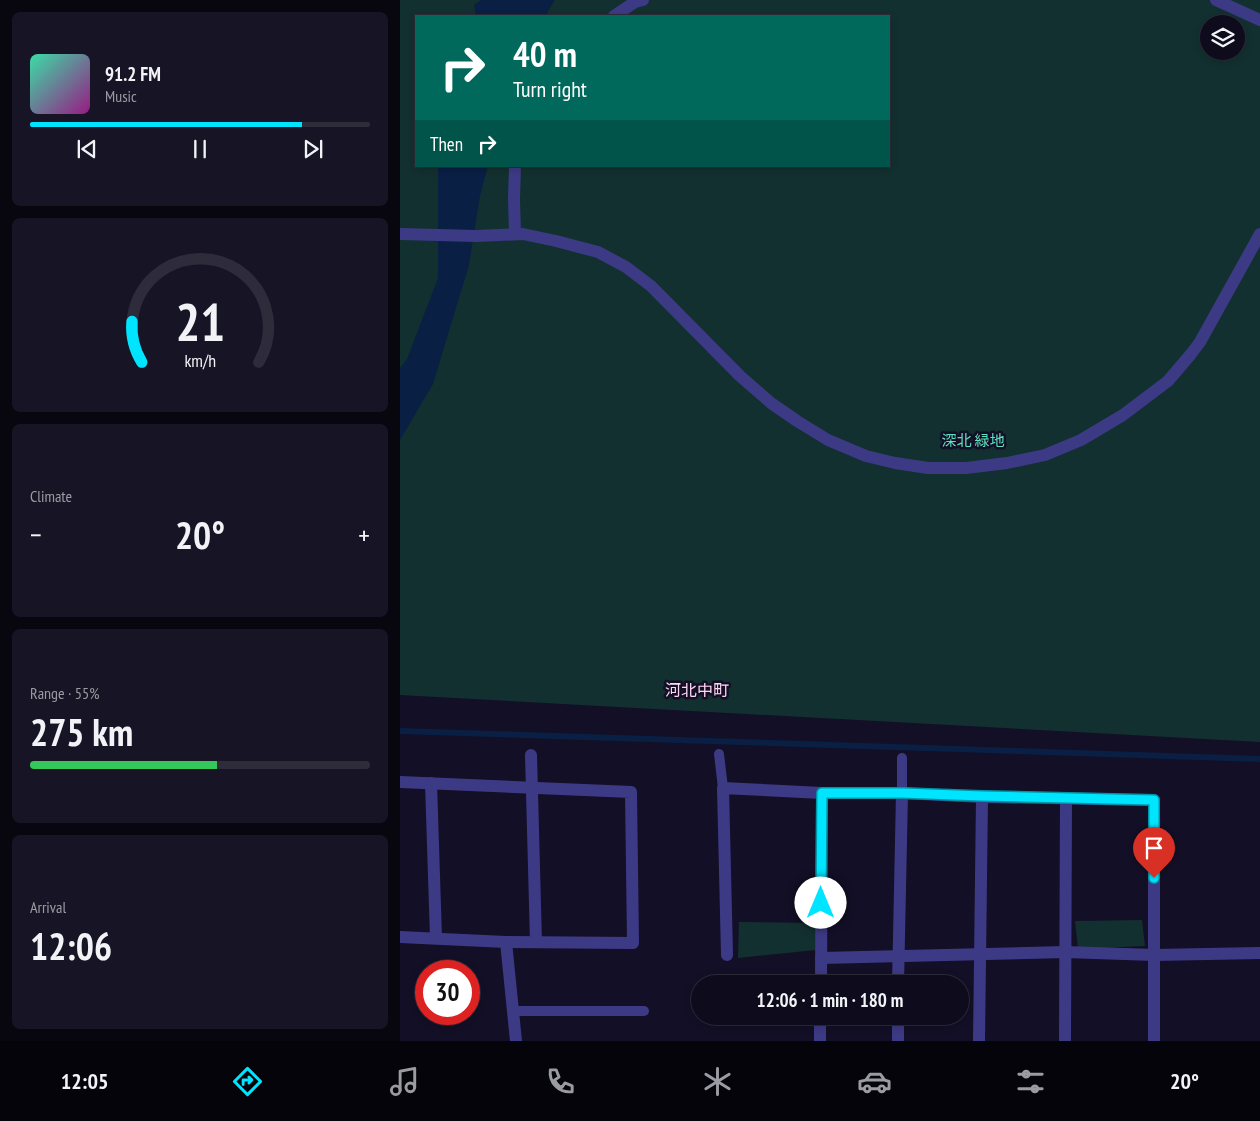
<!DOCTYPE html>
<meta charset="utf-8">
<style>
:root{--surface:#0e0b1c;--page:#171425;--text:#f1f3f6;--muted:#9b9ba3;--line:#2e2b3b;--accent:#00e5ff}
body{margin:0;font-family:"PT Sans Narrow","Noto Sans JP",sans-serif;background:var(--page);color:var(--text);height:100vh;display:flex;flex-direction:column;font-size:19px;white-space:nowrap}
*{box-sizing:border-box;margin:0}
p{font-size:16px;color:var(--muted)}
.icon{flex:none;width:28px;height:28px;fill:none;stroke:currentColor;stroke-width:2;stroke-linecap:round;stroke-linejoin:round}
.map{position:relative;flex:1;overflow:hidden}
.details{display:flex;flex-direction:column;gap:12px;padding:12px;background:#08060f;width:400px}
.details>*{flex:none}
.hud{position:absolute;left:15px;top:15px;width:475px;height:152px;border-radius:0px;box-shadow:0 2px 8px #0003,0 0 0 1px var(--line);background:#00695c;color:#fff;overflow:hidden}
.tools{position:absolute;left:800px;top:15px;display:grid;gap:10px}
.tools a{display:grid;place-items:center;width:45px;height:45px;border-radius:50%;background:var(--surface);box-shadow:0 2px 8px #0003,0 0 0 1px var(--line);font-size:25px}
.speed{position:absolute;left:15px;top:960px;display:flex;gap:10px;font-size:25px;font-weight:700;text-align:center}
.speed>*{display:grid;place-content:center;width:65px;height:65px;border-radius:50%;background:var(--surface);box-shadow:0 2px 8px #0003,0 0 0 1px var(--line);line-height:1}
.speed .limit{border:8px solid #d22;background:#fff;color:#111}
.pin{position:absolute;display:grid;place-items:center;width:42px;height:42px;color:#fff;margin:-51px -21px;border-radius:50% 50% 50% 0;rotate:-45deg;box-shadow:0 0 5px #0007}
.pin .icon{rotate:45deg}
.me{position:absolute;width:55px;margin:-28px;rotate:0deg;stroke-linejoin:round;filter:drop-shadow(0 0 4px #0008)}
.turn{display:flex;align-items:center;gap:18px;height:105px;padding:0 15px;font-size:22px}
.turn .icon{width:65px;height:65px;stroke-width:2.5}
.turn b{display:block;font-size:35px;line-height:42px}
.then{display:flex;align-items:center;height:48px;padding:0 15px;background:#0003;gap:10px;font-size:19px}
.big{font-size:38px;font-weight:700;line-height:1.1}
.details .widget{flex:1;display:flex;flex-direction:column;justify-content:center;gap:8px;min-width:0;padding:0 18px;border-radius:8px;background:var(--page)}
.details .dial{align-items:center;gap:0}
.dial svg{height:130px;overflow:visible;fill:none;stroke:var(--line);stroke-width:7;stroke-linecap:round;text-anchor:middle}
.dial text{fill:var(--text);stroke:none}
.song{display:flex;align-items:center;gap:15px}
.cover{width:60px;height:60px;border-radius:8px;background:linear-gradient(135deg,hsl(160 70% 55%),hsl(310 70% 35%))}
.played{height:5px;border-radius:2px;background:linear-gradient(90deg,var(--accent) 80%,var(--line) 80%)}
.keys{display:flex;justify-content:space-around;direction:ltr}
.heat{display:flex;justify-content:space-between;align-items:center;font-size:28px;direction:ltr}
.charge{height:8px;border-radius:4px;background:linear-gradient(90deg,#34c759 55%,var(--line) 0)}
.trip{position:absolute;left:291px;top:975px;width:278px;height:50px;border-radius:25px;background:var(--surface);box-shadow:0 2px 8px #0003,0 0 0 1px var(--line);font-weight:700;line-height:50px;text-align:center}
.menu{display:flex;height:80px;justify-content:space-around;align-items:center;background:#06040b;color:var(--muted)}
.menu .icon{width:35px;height:35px}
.menu .selected{color:var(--accent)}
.menu b{font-size:22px;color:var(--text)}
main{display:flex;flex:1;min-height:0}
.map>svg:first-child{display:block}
</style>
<main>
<section class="details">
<div class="widget">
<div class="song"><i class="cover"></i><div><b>91.2 FM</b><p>Music</p></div></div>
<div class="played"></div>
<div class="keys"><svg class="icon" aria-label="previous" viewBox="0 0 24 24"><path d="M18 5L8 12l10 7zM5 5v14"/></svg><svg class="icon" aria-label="pause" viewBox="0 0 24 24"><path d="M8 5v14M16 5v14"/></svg><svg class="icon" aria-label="next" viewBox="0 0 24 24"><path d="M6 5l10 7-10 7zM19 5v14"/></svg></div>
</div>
<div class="widget dial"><svg viewBox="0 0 100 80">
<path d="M14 69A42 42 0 1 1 86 69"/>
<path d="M14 69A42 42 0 0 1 8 44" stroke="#00e5ff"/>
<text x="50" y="56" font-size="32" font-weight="700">21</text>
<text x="50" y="72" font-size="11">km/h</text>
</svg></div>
<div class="widget"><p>Climate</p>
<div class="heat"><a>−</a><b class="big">20°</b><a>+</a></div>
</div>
<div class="widget"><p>Range · 55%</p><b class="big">275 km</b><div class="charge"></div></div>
<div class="widget"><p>Arrival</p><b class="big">12:06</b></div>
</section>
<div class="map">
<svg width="860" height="1041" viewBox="0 0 860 1041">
<rect width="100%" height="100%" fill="#130f26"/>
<g fill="#12302f" fill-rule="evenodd">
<path d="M0 0H860V742L0 695ZM16 16H489V166H16ZM809 24H836V51H809Z"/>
<polygon points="742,920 745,946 678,949 675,921"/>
<polygon points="339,922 416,923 416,950 338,958"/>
</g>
<g fill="#0a1f44">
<polygon points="81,0 155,0 148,11 147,16 76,16 74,5"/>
<polygon points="38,166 88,166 80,196 69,265 33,384 0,440 0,368 7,359 38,278"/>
</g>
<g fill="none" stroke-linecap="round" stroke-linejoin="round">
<polyline stroke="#0a1f44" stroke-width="6" points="0,731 860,759"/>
<g stroke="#3d3a85" stroke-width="10">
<polyline points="319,754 323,788"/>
<polyline points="502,793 502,758"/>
<polyline points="113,1011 244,1011"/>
</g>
<g stroke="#3d3a85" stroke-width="12">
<polyline points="816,0 860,20"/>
<polyline points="214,16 235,2 243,0"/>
<polyline points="0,234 76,236 123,234 156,241 198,252 226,267 251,286 340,376 371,403 397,421 428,440 466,456 495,463 528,468 566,468 607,463 645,455 681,440 723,415 768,381 791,354 800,342 860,234"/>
<polyline points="115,234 114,199 115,166"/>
</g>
<g stroke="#3d3a85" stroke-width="12">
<polyline points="131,755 136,942"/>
<polyline points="0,782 231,792 233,943 106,942 0,937"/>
<polyline points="31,783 36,938"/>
<polyline points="106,942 116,1041"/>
<polyline points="327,955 323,788 422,793 502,793 582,797 754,800 754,1041"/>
<polyline points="421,958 665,952 754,955 860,953"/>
<polyline points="421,984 422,793"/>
<polyline points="498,984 502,793"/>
<polyline points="420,1041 420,1016"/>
<polyline points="498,1041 498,1016"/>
<polyline points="579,1041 582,797"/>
<polyline points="665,1041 666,798"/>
</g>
</g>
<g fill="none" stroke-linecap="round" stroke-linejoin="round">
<defs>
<polyline id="route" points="421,903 422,793 502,793 582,796 754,800 754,878"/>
</defs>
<use href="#route" stroke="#0095a6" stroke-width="12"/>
<use href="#route" stroke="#00e5ff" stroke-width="9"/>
</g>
<g text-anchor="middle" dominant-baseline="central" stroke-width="5" stroke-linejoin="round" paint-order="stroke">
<g font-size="15" fill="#5fe0c0" stroke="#130f26">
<text x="573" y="440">深北 緑地</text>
</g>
<g font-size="16" fill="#ffd6f0" stroke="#130f26">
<text x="297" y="690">河北中町</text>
</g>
</g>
</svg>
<div class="tools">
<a><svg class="icon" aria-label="layers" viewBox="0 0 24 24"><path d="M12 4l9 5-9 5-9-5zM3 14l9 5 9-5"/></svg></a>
</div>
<div class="speed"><div class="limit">30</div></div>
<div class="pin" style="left:754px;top:878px;background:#d93025"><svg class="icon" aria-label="arrive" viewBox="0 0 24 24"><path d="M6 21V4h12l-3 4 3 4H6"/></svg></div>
<svg class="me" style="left:421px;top:903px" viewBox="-20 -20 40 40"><circle r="19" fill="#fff"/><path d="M0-13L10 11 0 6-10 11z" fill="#00e5ff"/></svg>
<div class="trip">12:06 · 1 min · 180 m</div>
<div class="hud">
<div class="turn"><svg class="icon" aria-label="right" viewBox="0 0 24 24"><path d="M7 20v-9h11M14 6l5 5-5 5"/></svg><div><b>40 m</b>Turn right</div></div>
<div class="then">Then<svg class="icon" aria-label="right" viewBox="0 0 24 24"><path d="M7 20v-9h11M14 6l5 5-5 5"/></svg></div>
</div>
</div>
</main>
<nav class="menu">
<b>12:05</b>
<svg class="icon selected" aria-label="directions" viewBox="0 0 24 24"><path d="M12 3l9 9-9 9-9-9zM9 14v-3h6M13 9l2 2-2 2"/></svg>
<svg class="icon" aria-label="music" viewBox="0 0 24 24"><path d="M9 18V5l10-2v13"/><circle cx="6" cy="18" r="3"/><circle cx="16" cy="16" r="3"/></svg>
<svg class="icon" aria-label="phone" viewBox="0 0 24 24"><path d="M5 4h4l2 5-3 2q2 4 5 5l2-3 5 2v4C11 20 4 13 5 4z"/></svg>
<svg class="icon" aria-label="climate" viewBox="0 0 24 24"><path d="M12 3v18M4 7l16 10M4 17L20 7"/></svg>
<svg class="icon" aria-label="car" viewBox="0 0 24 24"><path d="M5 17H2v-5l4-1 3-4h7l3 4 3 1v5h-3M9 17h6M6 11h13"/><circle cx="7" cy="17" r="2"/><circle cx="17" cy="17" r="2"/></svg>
<svg class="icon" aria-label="filters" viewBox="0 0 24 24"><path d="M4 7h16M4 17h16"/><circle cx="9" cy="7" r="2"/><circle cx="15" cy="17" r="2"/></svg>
<b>20°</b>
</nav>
